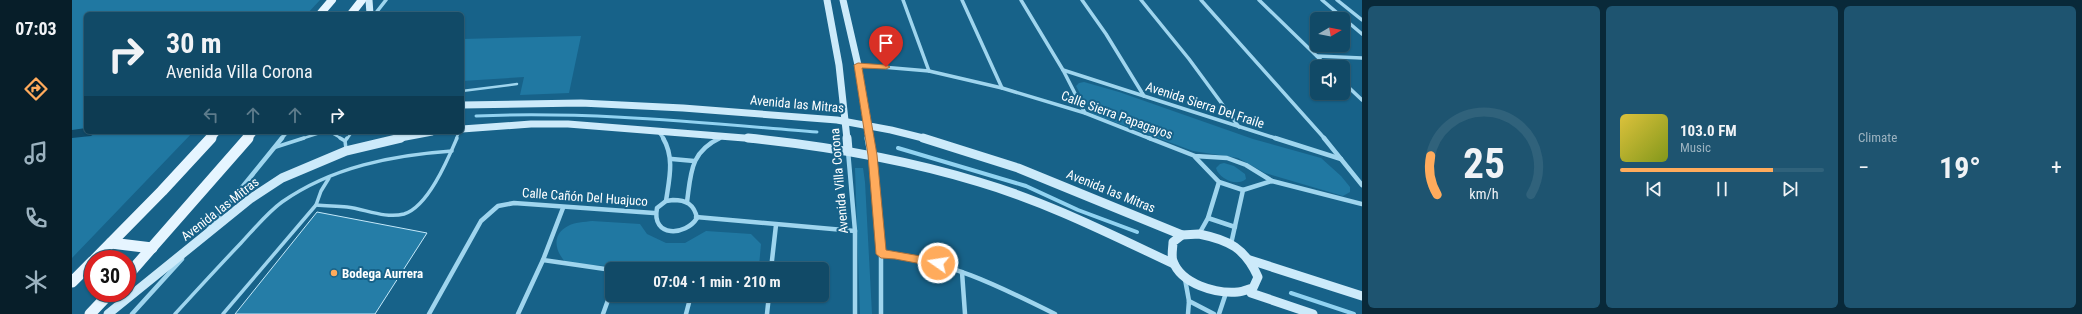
<!DOCTYPE html>
<meta charset="utf-8">
<style>
:root{--surface:#114a67;--page:#1e5470;--text:#f1f3f6;--muted:#9cb3c0;--line:#30627b;--accent:#ffab5c}
body{margin:0;font-family:"Roboto Condensed",sans-serif;background:var(--page);color:var(--text);height:100vh;display:flex;flex-direction:column;font-size:15px;white-space:nowrap}
*{box-sizing:border-box;margin:0}
p{font-size:13px;color:var(--muted)}
.icon{flex:none;width:22px;height:22px;fill:none;stroke:currentColor;stroke-width:2;stroke-linecap:round;stroke-linejoin:round}
.map{position:relative;flex:1;overflow:hidden}
.details{display:flex;flex-direction:column;gap:6px;padding:6px;background:#092939;width:720px}
.details>*{flex:none}
.hud{position:absolute;left:12px;top:12px;width:380px;height:122px;border-radius:6px;box-shadow:0 1px 3px #0004,0 0 0 1px var(--line);background:#114a67;color:var(--text);overflow:hidden}
.needle{width:26px;rotate:80deg}
.buttons{position:absolute;left:1238px;top:12px;display:grid;gap:8px}
.buttons a{display:grid;place-items:center;width:40px;height:40px;border-radius:6px;background:var(--surface);box-shadow:0 1px 3px #0004,0 0 0 1px var(--line);font-size:20px}
.speed{position:absolute;left:12px;top:250px;display:flex;gap:8px;font-size:20px;font-weight:700;text-align:center}
.speed>*{display:grid;place-content:center;width:52px;height:52px;border-radius:50%;background:var(--surface);box-shadow:0 1px 3px #0004,0 0 0 1px var(--line);line-height:1}
.speed .limit{border:6px solid #d22;background:#fff;color:#111}
.pin{position:absolute;display:grid;place-items:center;width:34px;height:34px;color:#fff;margin:-41px -17px;border-radius:50% 50% 50% 0;rotate:-45deg;box-shadow:0 0 4px #0007}
.pin .icon{rotate:45deg}
.me{position:absolute;width:44px;margin:-22px;rotate:283deg;stroke-linejoin:round;filter:drop-shadow(0 0 3px #0008)}
.turn{display:flex;align-items:center;gap:14px;height:84px;padding:0 16px;font-size:18px}
.turn .icon{width:52px;height:52px;stroke-width:2.5}
.turn b{display:block;font-size:28px;line-height:34px}
.lanes{display:flex;align-items:center;height:38px;padding:0 16px;background:#0003;justify-content:center;gap:20px;direction:ltr}
.lanes .off{opacity:.35}
.big{font-size:30px;font-weight:700;line-height:1.1}
.details .tile{flex:1;display:flex;flex-direction:column;justify-content:center;gap:6px;min-width:0;padding:0 14px;border-radius:6px;background:var(--page)}
.details .dial{align-items:center;gap:0}
.dial svg{height:104px;overflow:visible;fill:none;stroke:var(--line);stroke-width:7;stroke-linecap:round;text-anchor:middle}
.dial text{fill:var(--text);stroke:none}
.song{display:flex;align-items:center;gap:12px}
.cover{width:48px;height:48px;border-radius:6px;background:linear-gradient(135deg,hsl(50 70% 55%),hsl(70 70% 35%))}
.played{height:4px;border-radius:2px;background:linear-gradient(90deg,var(--accent) 75%,var(--line) 75%)}
.keys{display:flex;justify-content:space-around;direction:ltr}
.heat{display:flex;justify-content:space-between;align-items:center;font-size:22px;direction:ltr}
.details .tiles{flex:1;display:grid;gap:6px;grid-template-columns:repeat(3,1fr)}
.trip{position:absolute;left:533px;top:262px;width:224px;height:40px;border-radius:6px;background:var(--surface);box-shadow:0 1px 3px #0004,0 0 0 1px var(--line);font-weight:700;line-height:40px;text-align:center}
main{display:flex;flex:1;min-height:0}
.dock{display:flex;flex-direction:column;width:72px;justify-content:space-around;align-items:center;background:#071e29;color:var(--muted)}
.dock .icon{width:28px;height:28px}
.dock .selected{color:var(--accent)}
.dock b{font-size:18px;color:var(--text)}
.map>svg:first-child{display:block}
</style>
<main>
<nav class="dock">
<b>07:03</b>
<svg class="icon selected" aria-label="directions" viewBox="0 0 24 24"><path d="M12 3l9 9-9 9-9-9zM9 14v-3h6M13 9l2 2-2 2"/></svg>
<svg class="icon" aria-label="music" viewBox="0 0 24 24"><path d="M9 18V5l10-2v13"/><circle cx="6" cy="18" r="3"/><circle cx="16" cy="16" r="3"/></svg>
<svg class="icon" aria-label="phone" viewBox="0 0 24 24"><path d="M5 4h4l2 5-3 2q2 4 5 5l2-3 5 2v4C11 20 4 13 5 4z"/></svg>
<svg class="icon" aria-label="climate" viewBox="0 0 24 24"><path d="M12 3v18M4 7l16 10M4 17L20 7"/></svg>
</nav>
<div class="map">
<svg width="1290" height="314" viewBox="0 0 1290 314">
<rect width="100%" height="100%" fill="#176289"/>
<g fill="#2078a2">
<polygon points="0,0 248,0 235,14 14,14 14,132 121,132 0,258"/>
<polygon points="509,36 497,93 448,95 452,77 390,81 390,39"/>
<polygon points="1012,82 1047,92 1181,139 1249,158 1269,176 1278,187 1278,192 1271,196 1193,173 1166,158 1121,151 1021,114 1016,109 1004,86 1007,83"/>
<path d="M1152 163 1162 166 1173 174 1174 179C1165 187 1147 179 1144 168L1148 164Z"/>
<polygon points="783,168 791,168 793,182 800,314 788,314"/>
<path d="M520 221 568 224 575 234 594 243H613L634 231 679 234 689 244 687 266 683 269H574L494 263C483 251 479 235 496 226 502 222 513 222 520 221Z"/>
</g>
<g fill="none" stroke-linecap="round" stroke-linejoin="round">
<path stroke="#91d3f1" stroke-width="3" d="M404 116C518 111 631 123 745 132"/>
<g stroke="#91d3f1" stroke-width="4">
<polyline points="826,148 954,186 1006,210 1065,232"/>
<polyline points="1219,293 1282,314"/>
</g>
<polygon fill="#0f4866" fill-rule="evenodd" points="14,128 14,132 25,132 19,136 0,138 0,130"/>
</g>
<polygon fill="#257da7" stroke="#c5e9fa" points="245,212 355,233 303,314 163,314"/>
<g fill="none" stroke-linecap="round" stroke-linejoin="round">
<g stroke="#9fd5ee" stroke-width="2.5">
<polyline points="390,91 445,84"/>
<polyline points="258,132 270,139"/>
<polyline points="229,139 251,132"/>
<polyline points="275,139 280,132"/>
<polyline points="384,139 387,132"/>
</g>
<g stroke="#9fd5ee" stroke-width="3.5">
<polyline points="268,138 273,141 274,149"/>
<polyline points="273,141 275,138"/>
<polyline points="204,147 232,138"/>
<path d="M257 178 249 191 244 205C254 206 264 206 275 207 293 209 313 219 332 214 356 207 376 159 385 138"/>
<path d="M103 314C125 290 147 266 169 243 182 229 195 213 210 202 260 167 321 155 380 151"/>
<polyline points="151,314 244,205"/>
</g>
<g stroke="#9fd5ee" stroke-width="3.5">
<polyline points="831,0 857,71"/>
<polyline points="890,0 930,88"/>
<polyline points="949,0 991,70 1013,113"/>
<polyline points="1010,0 1034,34 1072,96"/>
<polyline points="1069,0 1117,59 1167,127"/>
<polyline points="1129,0 1253,139"/>
<polyline points="1187,0 1256,67"/>
<polyline points="1250,0 1290,34"/>
<polyline points="1265,0 1290,20"/>
<polyline points="303,14 314,0"/>
<polyline points="1245,56 1290,58"/>
<polyline points="786,65 857,71 930,88 1013,113 1079,139"/>
<polyline points="991,70 1206,139"/>
<polyline points="1271,82 1290,100"/>
<polyline points="586,131 592,139"/>
<polyline points="209,139 215,132"/>
<polyline points="646,139 648,138"/>
</g>
<g stroke="#9fd5ee" stroke-width="4.5">
<path d="M591 138C603 158 597 180 594 201"/>
<polyline points="1077,138 1123,156 1155,158 1174,165 1200,181 1290,204"/>
<polyline points="1203,138 1269,159"/>
<polyline points="1252,138 1290,185"/>
<polyline points="776,151 783,231 783,314"/>
<polyline points="801,157 809,254 809,314"/>
<polyline points="1123,157 1147,182 1136,218 1127,234"/>
<polyline points="600,159 622,161"/>
<polyline points="1147,182 1171,190"/>
<path d="M601 200C614 200 622 204 625 218 614 236 579 238 585 208L594 201Z"/>
<path d="M615 202C619 173 618 152 648 138"/>
<polyline points="624,217 783,231"/>
<polyline points="1136,218 1163,227"/>
<polyline points="137,228 210,138"/>
<polyline points="1159,244 1171,190 1200,181"/>
<path d="M809 254C873 259 927 286 983 314"/>
<polyline points="471,260 540,270"/>
<polyline points="699,269 704,225"/>
<polyline points="890,272 893,314"/>
<polyline points="1113,279 1117,301 1116,314"/>
<polyline points="1117,301 1142,314"/>
<polyline points="60,314 110,259"/>
<polyline points="357,314 409,221 426,206 442,203 582,213"/>
<polyline points="446,314 471,260 491,208"/>
<polyline points="531,314 540,289"/>
<polyline points="614,314 619,295"/>
<polyline points="695,314 697,295"/>
<polyline points="1147,314 1153,296"/>
</g>
<g stroke="#cceafa" stroke-width="7">
<polyline points="297,0 298,14"/>
<polyline points="755,0 767,65 775,139"/>
<polyline points="771,0 786,65 797,139"/>
<polyline points="390,105 509,103 611,108 765,120 819,130 855,139"/>
<polyline points="390,129 459,124 496,124 685,139"/>
<polyline points="323,139 360,132"/>
</g>
<g stroke="#cceafa" stroke-width="9">
<path d="M676 138C754 146 832 159 907 182 975 202 1038 234 1102 264"/>
<polyline points="775,138 776,150"/>
<polyline points="797,138 800,155"/>
<polyline points="851,138 946,168 1110,235"/>
<path d="M1127 234C1157 240 1173 248 1186 277L1181 288C1176 289 1171 292 1166 292 1144 294 1109 284 1101 261 1099 256 1101 247 1101 242L1110 235Z"/>
<polyline points="1178,260 1290,296"/>
<polyline points="1179,293 1241,314"/>
<polyline points="36,314 178,199 210,178 274,151 329,138"/>
</g>
<g stroke="#e6f5ff" stroke-width="8">
<polyline points="248,14 260,0"/>
<polyline points="279,14 290,0"/>
<polyline points="138,139 144,132"/>
<polyline points="175,139 181,132"/>
</g>
<g stroke="#e6f5ff" stroke-width="11">
<polyline points="39,243 80,248"/>
<polyline points="23,259 90,191 139,138"/>
<polyline points="55,276 176,138"/>
<polyline points="0,282 21,261"/>
<polyline points="18,314 38,293"/>
</g>
</g>
<polygon fill="#ffab5c" stroke="#a66f3c" points="786,63 814,65 818,67 814,69 790,68 805,155 814,250 866,259 870,260 871,263 870,266 866,267 823,259 809,258 804,254 796,155 782,65"/>
<circle fill="#ffab5c" stroke="#176289" stroke-width="1.5" cx="262" cy="273" r="4"/>
<g text-anchor="middle" dominant-baseline="central" stroke-width="4" stroke-linejoin="round" paint-order="stroke">
<g font-size="13" fill="#fff" stroke="#176289">
<text transform="translate(725 104) rotate(5)">Avenida las Mitras</text>
<text transform="translate(1133 105) rotate(18)">Avenida Sierra Del Fraile</text>
<text transform="translate(1045 115) rotate(20)">Calle Sierra Papagayos</text>
<text transform="translate(767 181) rotate(-95)">Avenida Villa Corona</text>
<text transform="translate(1039 191) rotate(22)">Avenida las Mitras</text>
<text transform="translate(513 197) rotate(4)">Calle Cañón Del Huajuco</text>
<text transform="translate(148 209) rotate(-38)">Avenida las Mitras</text>
</g>
<g font-size="13" font-weight="bold" fill="#fff" stroke="#176289" text-anchor="start">
<text x="270" y="273">Bodega Aurrera</text>
</g>
</g>
</svg>
<div class="buttons">
<a><svg class="needle" viewBox="-14 -14 28 28"><path d="M0-13l5 13h-10z" fill="#e53935"/><path d="M0 13l5-13h-10z" fill="#9cb3c0"/></svg></a>
<a><svg class="icon" aria-label="sound" viewBox="0 0 24 24"><path d="M4 9h4l5-4v14l-5-4H4zM17 9q2 3 0 6"/></svg></a>
</div>
<div class="speed"><div class="limit">30</div></div>
<div class="pin" style="left:814px;top:67px;background:#d93025"><svg class="icon" aria-label="arrive" viewBox="0 0 24 24"><path d="M6 21V4h12l-3 4 3 4H6"/></svg></div>
<svg class="me" style="left:866px;top:263px" viewBox="-20 -20 40 40"><circle r="17" fill="#ffab5c" stroke="#fff" stroke-width="3"/><path d="M0-11L8 9 0 5-8 9z" fill="#fff"/></svg>
<div class="trip">07:04 · 1 min · 210 m</div>
<div class="hud">
<div class="turn"><svg class="icon" aria-label="right" viewBox="0 0 24 24"><path d="M7 20v-9h11M14 6l5 5-5 5"/></svg><div><b>30 m</b>Avenida Villa Corona</div></div>
<div class="lanes"><svg class="icon off" aria-label="left" viewBox="0 0 24 24"><path d="M17 20v-9H6M10 6l-5 5 5 5"/></svg><svg class="icon off" aria-label="ahead" viewBox="0 0 24 24"><path d="M12 20V5M6 11l6-6 6 6"/></svg><svg class="icon off" aria-label="ahead" viewBox="0 0 24 24"><path d="M12 20V5M6 11l6-6 6 6"/></svg><svg class="icon" aria-label="right" viewBox="0 0 24 24"><path d="M7 20v-9h11M14 6l5 5-5 5"/></svg></div>
</div>
</div>
<section class="details">
<div class="tiles">
<div class="tile dial"><svg viewBox="0 0 100 80">
<path d="M14 69A42 42 0 1 1 86 69"/>
<path d="M14 69A42 42 0 0 1 9 39" stroke="#ffab5c"/>
<text x="50" y="56" font-size="32" font-weight="700">25</text>
<text x="50" y="72" font-size="11">km/h</text>
</svg></div>
<div class="tile">
<div class="song"><i class="cover"></i><div><b>103.0 FM</b><p>Music</p></div></div>
<div class="played"></div>
<div class="keys"><svg class="icon" aria-label="previous" viewBox="0 0 24 24"><path d="M18 5L8 12l10 7zM5 5v14"/></svg><svg class="icon" aria-label="pause" viewBox="0 0 24 24"><path d="M8 5v14M16 5v14"/></svg><svg class="icon" aria-label="next" viewBox="0 0 24 24"><path d="M6 5l10 7-10 7zM19 5v14"/></svg></div>
</div>
<div class="tile"><p>Climate</p>
<div class="heat"><a>−</a><b class="big">19°</b><a>+</a></div>
</div>
</div>
</section>
</main>
